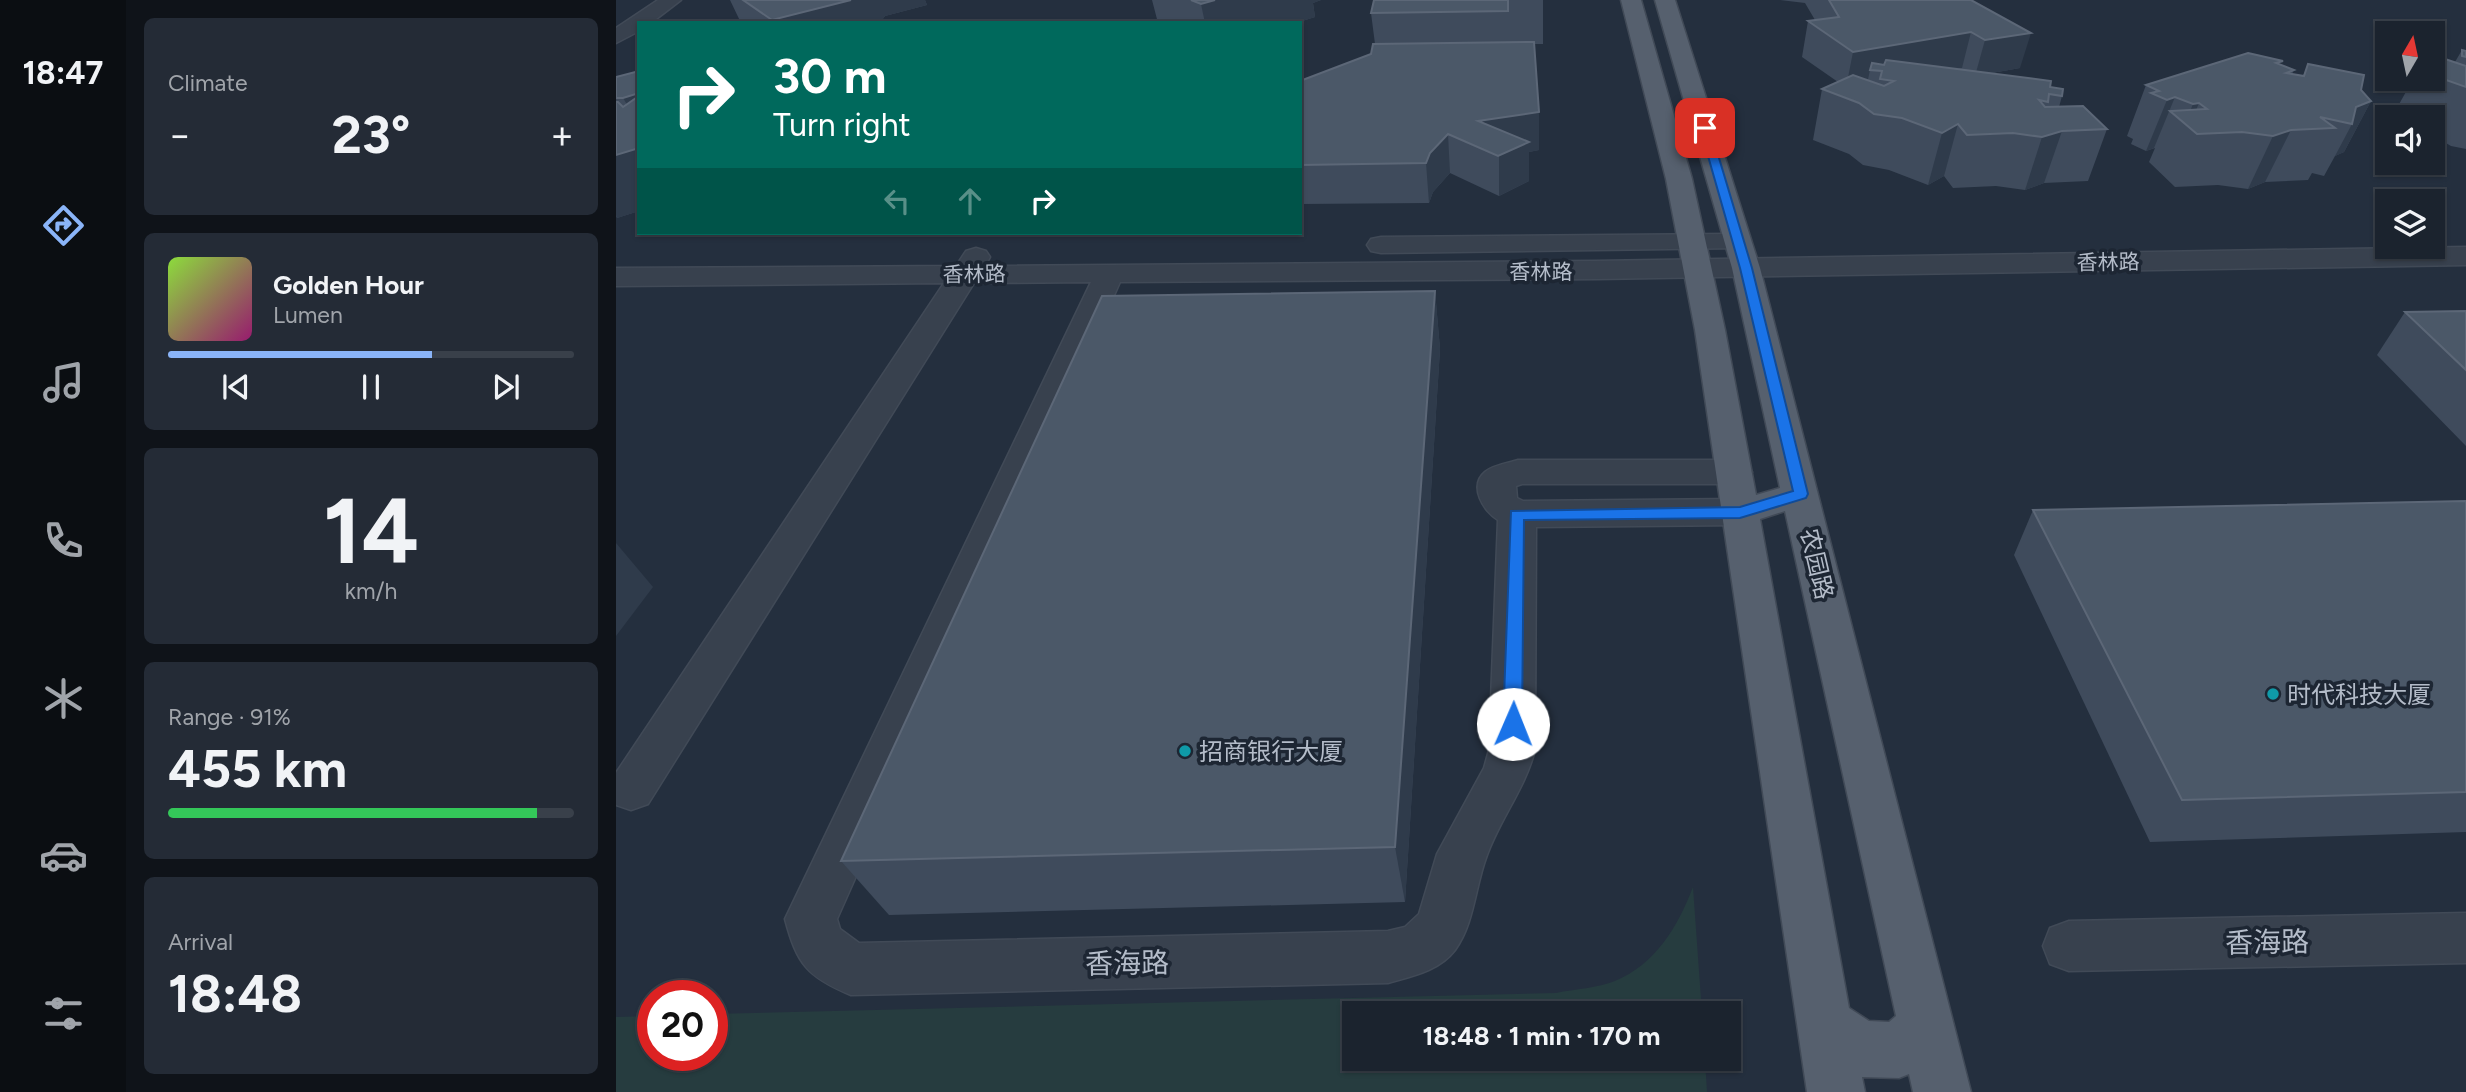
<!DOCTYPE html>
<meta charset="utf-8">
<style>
:root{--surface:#1b232e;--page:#242b36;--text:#f1f3f6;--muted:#a0a4aa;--line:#39404a;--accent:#8ab4f8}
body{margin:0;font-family:Figtree,"Noto Sans SC",sans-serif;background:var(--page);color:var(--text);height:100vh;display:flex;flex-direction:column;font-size:26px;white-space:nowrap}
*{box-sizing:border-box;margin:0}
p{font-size:23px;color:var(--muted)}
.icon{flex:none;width:38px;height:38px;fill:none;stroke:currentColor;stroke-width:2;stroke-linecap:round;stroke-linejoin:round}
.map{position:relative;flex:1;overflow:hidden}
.panel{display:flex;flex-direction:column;gap:18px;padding:18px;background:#0f1319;width:490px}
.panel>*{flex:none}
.guide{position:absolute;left:21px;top:21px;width:665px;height:214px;border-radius:0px;box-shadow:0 2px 5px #0004,0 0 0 2px var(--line);background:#00695c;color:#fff;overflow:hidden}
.needle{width:46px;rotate:9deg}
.fabs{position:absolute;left:1759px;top:21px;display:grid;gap:14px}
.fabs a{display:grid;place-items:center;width:70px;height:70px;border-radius:0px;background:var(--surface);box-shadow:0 2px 5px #0004,0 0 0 2px var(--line);font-size:35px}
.speed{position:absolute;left:21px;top:980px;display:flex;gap:14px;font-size:35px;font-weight:700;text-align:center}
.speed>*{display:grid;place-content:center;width:91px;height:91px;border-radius:50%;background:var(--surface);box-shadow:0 2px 5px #0004,0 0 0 2px var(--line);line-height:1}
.speed .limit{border:10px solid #d22;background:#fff;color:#111}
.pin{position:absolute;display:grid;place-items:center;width:60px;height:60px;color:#fff;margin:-30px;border-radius:14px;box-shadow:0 4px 10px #0006}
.me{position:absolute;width:77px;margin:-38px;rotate:1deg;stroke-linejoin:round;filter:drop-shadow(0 0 5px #0008)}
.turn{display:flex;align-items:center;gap:24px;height:147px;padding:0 21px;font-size:32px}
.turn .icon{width:91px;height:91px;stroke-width:2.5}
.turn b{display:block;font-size:49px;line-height:60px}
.lanes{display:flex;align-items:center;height:66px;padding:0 21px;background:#0003;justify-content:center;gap:35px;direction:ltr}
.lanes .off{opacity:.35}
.big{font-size:52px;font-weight:700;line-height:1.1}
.panel .card{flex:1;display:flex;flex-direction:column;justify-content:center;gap:10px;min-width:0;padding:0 24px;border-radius:10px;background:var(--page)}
.panel .dial{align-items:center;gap:0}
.dial b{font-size:91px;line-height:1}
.song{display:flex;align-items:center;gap:21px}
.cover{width:84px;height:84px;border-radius:10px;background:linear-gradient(135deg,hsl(90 70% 55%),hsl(320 70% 35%))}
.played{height:7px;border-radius:4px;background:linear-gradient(90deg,var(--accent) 65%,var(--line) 65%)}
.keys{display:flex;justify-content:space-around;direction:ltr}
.heat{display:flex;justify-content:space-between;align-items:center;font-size:38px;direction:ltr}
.charge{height:10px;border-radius:5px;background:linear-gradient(90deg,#34c759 91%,var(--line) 0)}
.trip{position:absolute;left:726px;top:1001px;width:399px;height:70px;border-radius:0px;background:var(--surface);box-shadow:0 2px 5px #0004,0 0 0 2px var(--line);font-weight:700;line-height:70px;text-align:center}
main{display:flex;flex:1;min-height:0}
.dock{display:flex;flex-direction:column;width:126px;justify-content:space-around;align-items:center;background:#0b0e12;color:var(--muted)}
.dock .icon{width:49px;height:49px}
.dock .selected{color:var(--accent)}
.dock b{font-size:32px;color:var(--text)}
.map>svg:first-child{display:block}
</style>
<main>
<nav class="dock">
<b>18:47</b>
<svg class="icon selected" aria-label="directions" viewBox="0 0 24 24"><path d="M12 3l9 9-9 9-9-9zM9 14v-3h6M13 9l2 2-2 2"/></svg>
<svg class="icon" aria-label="music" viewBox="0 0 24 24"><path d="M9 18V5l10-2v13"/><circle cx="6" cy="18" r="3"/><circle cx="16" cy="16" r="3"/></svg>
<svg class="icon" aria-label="phone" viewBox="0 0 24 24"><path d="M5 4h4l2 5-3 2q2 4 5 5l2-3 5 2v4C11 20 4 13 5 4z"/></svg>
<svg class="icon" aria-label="climate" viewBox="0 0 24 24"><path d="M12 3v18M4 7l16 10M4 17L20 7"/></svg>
<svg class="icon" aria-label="car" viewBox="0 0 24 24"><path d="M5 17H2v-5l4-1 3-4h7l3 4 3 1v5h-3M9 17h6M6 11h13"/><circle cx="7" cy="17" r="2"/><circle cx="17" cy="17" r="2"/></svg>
<svg class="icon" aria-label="filters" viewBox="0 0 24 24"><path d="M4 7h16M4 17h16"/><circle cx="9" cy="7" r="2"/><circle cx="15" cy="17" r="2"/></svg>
</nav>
<section class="panel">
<div class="card"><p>Climate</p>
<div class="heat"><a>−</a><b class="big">23°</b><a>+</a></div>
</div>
<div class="card">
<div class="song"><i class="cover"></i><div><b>Golden Hour</b><p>Lumen</p></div></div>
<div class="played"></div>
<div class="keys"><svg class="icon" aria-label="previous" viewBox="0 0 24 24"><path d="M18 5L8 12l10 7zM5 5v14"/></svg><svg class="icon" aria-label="pause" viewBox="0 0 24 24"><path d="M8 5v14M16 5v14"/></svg><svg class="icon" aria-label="next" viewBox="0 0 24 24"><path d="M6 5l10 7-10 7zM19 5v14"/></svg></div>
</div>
<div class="card dial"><b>14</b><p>km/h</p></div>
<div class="card"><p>Range · 91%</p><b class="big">455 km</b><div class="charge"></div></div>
<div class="card"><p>Arrival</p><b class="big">18:48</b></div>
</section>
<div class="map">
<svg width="1850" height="1092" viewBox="0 0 1850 1092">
<rect width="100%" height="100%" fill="#242f3e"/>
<path fill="#263c3f" d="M1077 887 1086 1013H738V1059H1089L1091 1092H0V1017L37 1016V1055H96V1014L940 993C959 989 982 988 999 981 1040 964 1062 926 1077 887Z"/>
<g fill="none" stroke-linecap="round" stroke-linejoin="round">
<defs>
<g id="minor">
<polygon points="42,0 65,0 35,23 23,23 23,31 0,43 0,28"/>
<polygon points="1114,234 1124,236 1128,242 1124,248 765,253 755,251 751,245 755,239 765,237"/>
<path d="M1850 247V265L980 279 504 282 221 919 224 929 243 943 772 931 789 927 803 914 821 854 868 768 873 750 882 520C868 512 852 486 869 472 877 465 893 463 902 460H1118L1131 464 1136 472 1131 480 1118 484H906L900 486 901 498 907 501 1124 499 1137 503 1143 512 1137 521 1124 525 920 527 919 750C909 789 883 820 870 858 859 888 858 924 839 950 823 971 796 976 772 983L235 995C191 977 181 964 169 919L475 282 358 283 32 804 15 810 0 805V773L328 283 0 286V268L340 266 350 251 360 248 370 251 374 257 369 266 980 261Z"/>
<polygon points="1850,913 1850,963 1453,971 1434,964 1427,946 1434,928 1453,921"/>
</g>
<path id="major" d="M1005 0H1025L1076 179 1109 330 1140 495 1164 488 1116 268 1039 0H1059L1144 268 1355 1092H1297L1293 1074 1283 1078 1246 1077 1249 1092H1191L1079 330 1050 179ZM1169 511 1280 1016 1273 1022 1253 1021 1233 1008 1144 519Z"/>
</defs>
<use href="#minor" stroke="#414a57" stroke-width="3"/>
<use href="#major" stroke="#414a57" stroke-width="3"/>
<use href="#minor" fill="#38414e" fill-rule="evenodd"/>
<use href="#major" fill="#56606e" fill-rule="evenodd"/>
</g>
<g fill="#3f4b5c">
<polygon points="114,0 309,0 311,5 269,16 266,20 267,23 125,23"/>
<polygon points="536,0 705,0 697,3 699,17 680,23 542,23"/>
<polygon points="758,0 927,0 927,44 918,44 923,150 913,152 913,181 883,196 834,173 817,192 813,203 684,204 684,81 755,54 759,44 755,13"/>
<polygon points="1164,0 1355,0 1404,68 1376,73 1434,87 1446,96 1443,107 1491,129 1472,181 1428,183 1409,190 1380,186 1337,188 1328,176 1312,185 1273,170 1247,165 1233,154 1197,140 1206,89 1222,82 1186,57 1192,21 1199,20 1189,3"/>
<polygon points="1846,50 1850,51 1850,149 1835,146 1816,135 1816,117 1776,117 1797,79 1816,79 1816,64 1839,62"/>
<polygon points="1692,64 1745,90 1755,101 1728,152 1719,156 1708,176 1696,173 1692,180 1649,182 1632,189 1602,185 1559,187 1533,162 1539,148 1530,151 1515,144 1517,139 1511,136 1530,85 1665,65 1678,70 1676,74 1687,76"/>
<polygon points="23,71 23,211 1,218 0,216 0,77"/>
<polygon points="819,291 824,349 789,902 273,915 225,861"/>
<polygon points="1850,311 1850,446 1761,355 1789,312"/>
<polygon points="1850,501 1850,832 1534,842 1398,555 1417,510"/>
</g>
<g fill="#2f3b4b">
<polygon points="235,0 309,0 311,5 269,16 266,20 267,23 157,23 156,20"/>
<polygon points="599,0 705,0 697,3 699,17 680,23 589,23 585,4"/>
<polygon points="1355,32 1346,68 1272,80 1266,71 1254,70 1251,84 1230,88 1237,52"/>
<polygon points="1415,33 1404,68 1359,76 1369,40"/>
<polygon points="23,93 23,124 7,98"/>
<polygon points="1559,97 1538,148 1530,151 1551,100"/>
<polygon points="1755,101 1728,152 1719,156 1736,124 1740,107"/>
<polygon points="1583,103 1573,127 1569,124 1577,104"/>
<polygon points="923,112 923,150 913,152 913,181 883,196 883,156 862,121"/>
<polygon points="1342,124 1328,176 1312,185 1326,133"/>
<polygon points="1675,130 1649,182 1632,189 1657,136"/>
<polygon points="1446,131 1428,183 1409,190 1426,137"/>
<polygon points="832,134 834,173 817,192 813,203 810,163 814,153"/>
<polygon points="23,148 23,211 1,218 0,215 0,155"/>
<polygon points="819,291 824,349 789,902 779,847"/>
<polygon points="0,543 37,587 0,636"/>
</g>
<g fill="#4b5868" stroke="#5c6777" stroke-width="2">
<polygon points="127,0 235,0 156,20"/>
<polygon points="575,0 599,0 585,4"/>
<polygon points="758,0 892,0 892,11 755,13"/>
<polygon points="1213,0 1355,0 1415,33 1369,40 1355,32 1237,52 1192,21 1223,17"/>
<polygon points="918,42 923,112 862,121 913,142 882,156 832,134 814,153 810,163 684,165 684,81 755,54 757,44"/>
<polygon points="1846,50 1850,51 1850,57 1846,56"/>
<polygon points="1632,53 1667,61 1660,63 1678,70 1670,73 1688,76 1692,64 1748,75 1745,90 1755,101 1740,107 1736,124 1704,117 1719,128 1675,130 1657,136 1626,132 1581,134 1554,111 1591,109 1583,103 1577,104 1559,97 1551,100 1535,93 1543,91 1530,85"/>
<polygon points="1829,59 1850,66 1850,87 1816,75 1816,64"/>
<polygon points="1270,60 1435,81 1434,87 1447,89 1446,96 1433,94 1432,102 1423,100 1429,107 1467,106 1491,129 1446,131 1426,137 1397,133 1351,135 1342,124 1326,133 1286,118 1258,114 1243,103 1206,89 1237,75 1268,86 1278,81 1264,79 1266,71 1254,70 1256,63 1268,65"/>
<polygon points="23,71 23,93 7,98 0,98 0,77"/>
<polygon points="23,96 23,148 0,155 0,102 2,102 7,107"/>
<polygon points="819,291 779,847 225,861 486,296"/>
<polygon points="1850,311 1850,370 1789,312"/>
<polygon points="1850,501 1850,792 1566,800 1417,510"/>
</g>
<polygon fill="#1a73e8" stroke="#114b97" stroke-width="2" points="1089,125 1094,128 1136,268 1192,494 1190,498 1124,518 908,520 906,724 897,732 887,724 895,511 1124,507 1177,491 1124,268 1084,128"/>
<g fill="#0f9aa8" stroke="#1d2633" stroke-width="2.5">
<circle cx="1657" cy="694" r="7"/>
<circle cx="569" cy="751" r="7"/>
</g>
<g text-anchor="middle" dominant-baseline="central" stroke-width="7" stroke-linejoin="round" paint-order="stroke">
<g font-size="21" fill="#b4bcc9" stroke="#1d2633">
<text transform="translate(1492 262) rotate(-1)">香林路</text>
<text x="925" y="271">香林路</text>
<text transform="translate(358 274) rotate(-1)">香林路</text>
</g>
<g font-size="24" fill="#b4bcc9" stroke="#1d2633">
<text transform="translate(1201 564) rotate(77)">农园路</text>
</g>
<g font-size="24" fill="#b4bcc9" stroke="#1d2633" text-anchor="start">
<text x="1671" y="694">时代科技大厦</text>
<text x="583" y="751">招商银行大厦</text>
</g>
<g font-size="28" fill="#b4bcc9" stroke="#1d2633">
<text transform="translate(1651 942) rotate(-1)">香海路</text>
<text transform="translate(511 963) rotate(-1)">香海路</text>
</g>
</g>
</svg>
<div class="fabs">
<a><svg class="needle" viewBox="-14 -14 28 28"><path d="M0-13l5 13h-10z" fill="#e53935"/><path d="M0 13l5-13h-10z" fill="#a0a4aa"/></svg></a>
<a><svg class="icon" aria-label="sound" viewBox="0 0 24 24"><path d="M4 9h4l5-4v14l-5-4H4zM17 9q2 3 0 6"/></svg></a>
<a><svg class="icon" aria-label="layers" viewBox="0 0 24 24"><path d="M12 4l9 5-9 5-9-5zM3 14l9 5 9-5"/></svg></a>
</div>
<div class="speed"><div class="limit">20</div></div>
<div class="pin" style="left:1089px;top:128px;background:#d93025"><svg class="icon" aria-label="arrive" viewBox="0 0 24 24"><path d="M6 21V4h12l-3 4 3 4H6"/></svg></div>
<svg class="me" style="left:897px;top:724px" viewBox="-20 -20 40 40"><circle r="19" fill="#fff"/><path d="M0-13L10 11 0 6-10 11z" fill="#1a73e8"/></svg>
<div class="trip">18:48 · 1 min · 170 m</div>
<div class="guide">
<div class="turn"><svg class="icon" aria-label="right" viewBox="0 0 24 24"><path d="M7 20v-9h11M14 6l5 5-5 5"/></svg><div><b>30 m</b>Turn right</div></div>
<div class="lanes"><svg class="icon off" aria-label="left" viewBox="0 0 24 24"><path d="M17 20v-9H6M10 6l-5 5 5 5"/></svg><svg class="icon off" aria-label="ahead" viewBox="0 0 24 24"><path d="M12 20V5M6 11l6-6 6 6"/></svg><svg class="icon" aria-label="right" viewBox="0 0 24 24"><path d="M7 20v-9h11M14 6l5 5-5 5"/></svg></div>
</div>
</div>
</main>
